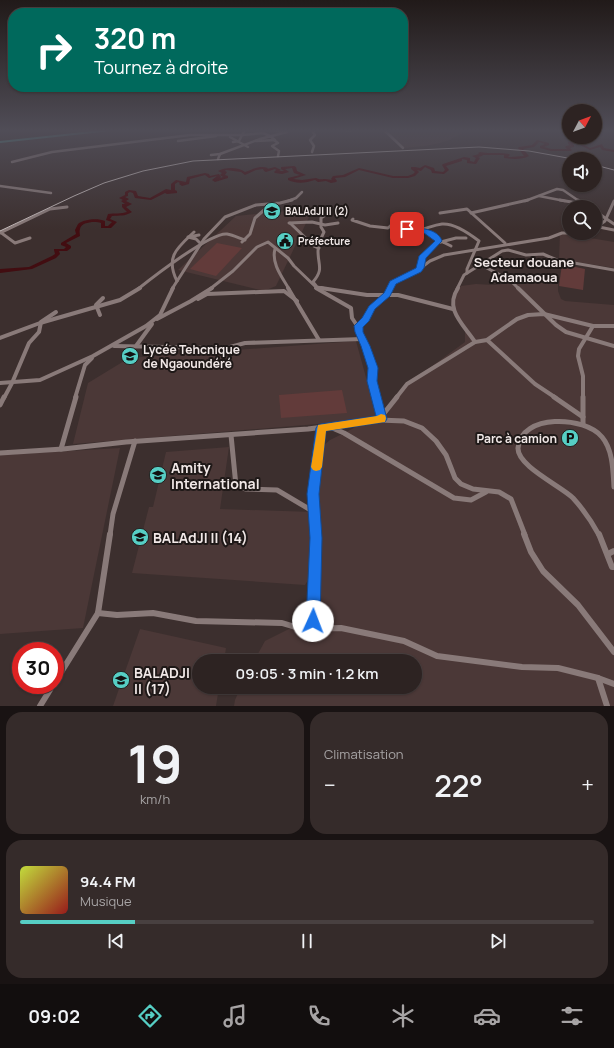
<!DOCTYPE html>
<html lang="fr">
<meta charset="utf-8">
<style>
:root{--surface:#2d2322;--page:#352b2a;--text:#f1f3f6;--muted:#a7a4a5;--line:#484040;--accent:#56cec4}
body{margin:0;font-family:Manrope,sans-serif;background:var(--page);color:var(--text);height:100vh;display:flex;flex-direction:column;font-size:15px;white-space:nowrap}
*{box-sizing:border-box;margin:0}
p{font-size:13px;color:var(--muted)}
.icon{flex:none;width:22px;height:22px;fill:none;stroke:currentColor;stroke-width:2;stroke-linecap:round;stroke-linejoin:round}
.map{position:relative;height:706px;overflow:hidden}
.drawer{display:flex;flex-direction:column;gap:6px;padding:6px;background:#191313;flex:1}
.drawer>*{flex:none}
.hud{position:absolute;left:8px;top:8px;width:400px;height:84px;border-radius:16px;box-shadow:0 1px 3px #0004,0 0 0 1px var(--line);background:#00695c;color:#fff;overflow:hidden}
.needle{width:26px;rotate:49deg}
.tools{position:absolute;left:562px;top:104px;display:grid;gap:8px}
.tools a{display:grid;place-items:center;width:40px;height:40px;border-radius:50%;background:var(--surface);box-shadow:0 1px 3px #0004,0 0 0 1px var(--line);font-size:20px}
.speed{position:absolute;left:12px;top:642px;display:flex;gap:8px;font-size:20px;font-weight:700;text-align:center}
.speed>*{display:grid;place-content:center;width:52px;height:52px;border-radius:50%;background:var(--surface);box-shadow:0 1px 3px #0004,0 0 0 1px var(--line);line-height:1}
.speed .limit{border:6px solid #d22;background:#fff;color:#111}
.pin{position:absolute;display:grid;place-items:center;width:34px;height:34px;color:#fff;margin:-17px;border-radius:8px;box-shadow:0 2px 6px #0006}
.me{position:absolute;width:44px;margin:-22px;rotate:2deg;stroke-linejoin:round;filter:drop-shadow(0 0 3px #0008)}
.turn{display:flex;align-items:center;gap:14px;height:84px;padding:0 20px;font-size:18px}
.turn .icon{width:52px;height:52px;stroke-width:2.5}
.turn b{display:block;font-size:28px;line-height:34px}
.big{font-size:30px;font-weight:600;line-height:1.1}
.drawer .widget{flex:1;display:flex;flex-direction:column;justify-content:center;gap:6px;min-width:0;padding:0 14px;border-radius:16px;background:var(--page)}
.drawer .dial{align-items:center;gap:0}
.dial b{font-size:52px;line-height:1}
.song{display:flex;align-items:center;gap:12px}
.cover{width:48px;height:48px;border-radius:6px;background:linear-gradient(135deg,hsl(70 70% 55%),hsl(0 70% 35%))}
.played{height:4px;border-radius:2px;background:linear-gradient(90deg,var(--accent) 20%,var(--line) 20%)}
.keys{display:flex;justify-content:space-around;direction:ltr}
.heat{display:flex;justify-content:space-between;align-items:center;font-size:22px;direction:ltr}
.drawer .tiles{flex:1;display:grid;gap:6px;grid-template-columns:1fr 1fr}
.widget:last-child{grid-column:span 2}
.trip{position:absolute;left:192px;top:654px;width:230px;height:40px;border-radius:20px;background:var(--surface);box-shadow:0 1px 3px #0004,0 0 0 1px var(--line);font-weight:600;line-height:40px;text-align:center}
.menu{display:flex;height:64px;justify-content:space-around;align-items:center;background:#120e0e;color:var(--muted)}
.menu .icon{width:28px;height:28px}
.menu .selected{color:var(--accent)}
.menu b{font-size:18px;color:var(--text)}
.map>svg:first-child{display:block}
</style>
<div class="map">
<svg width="614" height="706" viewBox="0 0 614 706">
<rect width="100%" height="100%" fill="#3c2f2e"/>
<g fill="#4b3837">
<polygon points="383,130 468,130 449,140 440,143 425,146 403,148"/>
<polygon points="307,209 309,217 276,286 264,291 178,270 236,216"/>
<polygon points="560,233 614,242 614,268 559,259"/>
<polygon points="536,280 558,284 558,291 561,299 565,301 614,305 614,706 234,706 235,700 241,687 415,687 415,661 254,661 265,641 311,618 309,589 316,572 317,451 330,440 352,429 366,420 73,444 88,383 129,358 356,341 376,414 386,408 413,380 465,342 465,329 452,309 453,294 461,286 476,284 494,285"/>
<polygon points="229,447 220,509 313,512 311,575 305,585 132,573 149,507 153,507 166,452"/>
<polygon points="120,448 83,628 0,634 0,455"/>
<polygon points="140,629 226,648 224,661 199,661 199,687 219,687 216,706 113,706"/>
</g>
<g fill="#623b3a">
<polygon points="217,243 242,248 216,276 190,269"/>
<polygon points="562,264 585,269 583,290 559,286"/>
<polygon points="342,390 347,413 281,418 279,395"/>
</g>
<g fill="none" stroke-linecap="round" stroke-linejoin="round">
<path fill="#420d11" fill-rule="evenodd" d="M537 140 549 143V145L544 147 551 149H567L565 147 566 146 570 145 568 144V142L576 141 590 148 602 144 604 148 614 150V152L602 150 600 147 590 150 576 143 572 144 574 145V147L570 148 572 150 571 151H551L540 148V146L545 144 539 142 534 147 523 149 529 156C522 160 511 159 504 158V155H483L482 156 478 157 480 158 476 164 467 163V160L462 159V161L446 166 449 170 444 174 432 173 431 170 425 167 421 171 417 170 419 172 415 176 408 178H393L359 170 345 177 335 178 337 181 336 182 331 183 326 181 318 182 315 180C305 183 297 184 288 180V178L300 175 294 173 292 168 285 169 289 172 282 174 275 173 274 172 276 170 275 169 266 172 264 171 263 169 256 170 245 175 241 172 226 170 225 171 227 172 225 175 228 176V178L215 182 212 180 217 176 209 178 205 175 190 179 189 184 182 186 179 184 180 183 178 182 175 184V190L177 191V193L167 194 165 193 151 200 135 198 133 193 130 192 128 193V196L125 197 129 199 126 201 132 204 126 207 132 212C124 217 120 215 112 216L110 219 117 222 111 228H101V223C95 221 81 222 80 229 79 232 80 234 80 236L66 243 71 246V248L67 251H59L60 254 56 258 32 269 0 273V269L29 267 52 256 55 254 54 250V249H64L66 247 61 245V243L76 234 75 230C76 228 77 226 78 224 84 219 98 218 105 221V226H108L112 222 106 220 108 214C115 213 121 214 127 212L122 207V204H125L121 201 123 200 119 198 125 195V192L129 190 136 191 138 196 150 198 166 189 171 190V184L176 180 186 182 187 177 205 173 209 174 210 176 219 174 221 177 220 178 223 177 220 175 222 173 218 171C225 167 239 167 245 172 253 169 260 165 268 168L267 169 275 167 281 170 279 171H284L281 169V167L294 166 296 167 297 171 306 175 293 179 302 180 316 178C320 180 321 179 325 179 328 179 330 180 332 180L331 179 333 176 343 175 359 168 393 176H408L413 174 415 172 411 169V167H415L420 168 425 165 434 168 435 171 443 172 445 170 442 165 443 164 464 157 470 158V161L474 162 476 158 472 156 479 154 478 153 480 152C490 154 500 152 509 154L510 155 508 157H510L524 156 518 148 519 147 532 145Z"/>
<g stroke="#897a79" stroke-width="2.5">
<polyline points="271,130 284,132"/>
<polyline points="340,130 350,131"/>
<polyline points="384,130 403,148"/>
<polyline points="230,137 248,147"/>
<polyline points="274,140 278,143 272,146 279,151 278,156"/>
<polyline points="178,141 216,136"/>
<polyline points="256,141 275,140 270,136"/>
<polyline points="233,142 239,141 242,135 263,133 270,136"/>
<polyline points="312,152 314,146 310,140 315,135 313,132 316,130"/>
<polyline points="211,155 220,154 260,139 287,132"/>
<polyline points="218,159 220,154"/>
<polyline points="12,162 52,152 190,135 242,135 245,130"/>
<polyline points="0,186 51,193"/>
<polyline points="539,196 565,201"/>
<polyline points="288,201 296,198 302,192"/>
<polyline points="525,201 557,189 563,190 579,201"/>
</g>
<g stroke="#897a79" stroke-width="3">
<polyline points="560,200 583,204"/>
<polyline points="578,200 589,207"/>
<polyline points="595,211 614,224"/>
<polyline points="440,213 467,209 505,243"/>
<polyline points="471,213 528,200"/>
<path d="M324 216 321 218V227L324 232C321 238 318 244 318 251 318 266 324 269 313 282L317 287 327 289"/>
<polyline points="414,218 412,220 418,227 439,239 424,258 421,266"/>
<polyline points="353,219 352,220 370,226 388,228 397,220 412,220"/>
<polyline points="289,223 312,222 325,225 338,223"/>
<polyline points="290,223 314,246 319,248"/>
<path d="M415 224 406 228C423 233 427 226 442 224 454 223 470 234 479 241L467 269V273"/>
<polyline points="599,227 614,230"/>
<polyline points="595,228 605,221 614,201"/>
<polyline points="0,232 15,243 30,238"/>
<polyline points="0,233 50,209 67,207"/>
<polyline points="572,233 580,233"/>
<polyline points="199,235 188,237 196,239 201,244"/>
<polyline points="242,242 250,234 255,218 271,204"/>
<polyline points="443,242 451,246"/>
<polyline points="437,243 456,238 466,238"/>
<path d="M275 249C271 263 282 277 289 289"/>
<polyline points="481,265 510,280 519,289"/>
<path d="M177 281C165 257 177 248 194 232"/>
<path d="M138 289C153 277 211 232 227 234 233 235 239 238 245 240"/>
<polyline points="172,289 204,239 225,217 256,205 280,203 292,200"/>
<polyline points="210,289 233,271 257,247 268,242 288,258 294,266 318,289"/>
<polyline points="390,289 393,283 418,270 430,261 444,255 549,238 562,233 569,233"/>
<polyline points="457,289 464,275 502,251 508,250 526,255 543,254 557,260 614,270"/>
</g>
<g stroke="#897a79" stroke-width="4">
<polyline points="288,288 319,340"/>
<polyline points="316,288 351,308 352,318 358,327"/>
<polyline points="321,288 367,295 398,295 453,309"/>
<path d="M458 288C444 309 463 324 475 342"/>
<polyline points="518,288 556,325 566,332 614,346"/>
<polyline points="198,299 207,294 284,291 297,301"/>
<polyline points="100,315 96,305 103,298"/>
<polyline points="157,319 191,301 212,288"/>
<polyline points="0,338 40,323 120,300 140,288"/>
<polyline points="487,340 535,384 556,398"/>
<polyline points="114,346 218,348 230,347 245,343 362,339"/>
<polyline points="136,346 152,324"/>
<polyline points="0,383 40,380 93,356 146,326 160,315 173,288"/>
<polyline points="4,398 12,383 29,343 39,332 41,322 56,312"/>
<polyline points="75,398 85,365 92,358"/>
<path d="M377 398 372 381 373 368 358 327C364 321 368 313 373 307 380 300 386 296 391 288"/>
<polyline points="396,398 407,384 475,342 487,340 517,319 528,315 544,314 593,326 614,326"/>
<polyline points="583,398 583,376 578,356 579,349 593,326"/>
</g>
<g stroke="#897a79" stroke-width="5">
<polyline points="376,397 382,419"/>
<polyline points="554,397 583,417"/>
<polyline points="583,397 583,424"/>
<polyline points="0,405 4,397"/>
<polyline points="381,417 397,397"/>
<polyline points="330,427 344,433 454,498 471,500 486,492"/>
<polyline points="231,435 236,486 246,489 277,490 314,512"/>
<polyline points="61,449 76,397"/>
<polyline points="0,453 63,449 126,442 308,429 379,420 404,421 422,428 436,441 446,455 455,478 461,484 473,489 499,492 511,499 525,535"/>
<polyline points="110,535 113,514 135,441"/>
<polyline points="316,535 313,494 321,428"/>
<path d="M599 535C592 522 583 509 573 498 561 486 517 466 518 448 521 413 585 416 602 437 613 450 613 471 614 487"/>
</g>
<g stroke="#897a79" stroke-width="6">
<polyline points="524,534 531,552 543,571 578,605 614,652"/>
<polyline points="599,534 612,567 614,567"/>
<polyline points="608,554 614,551"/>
<polyline points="98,613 117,615 153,613 196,621 282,623 302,629 341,628 404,641 437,656 522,667 558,668 598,678 614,684"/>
<polyline points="315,629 313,621 316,534"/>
<polyline points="598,678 607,706"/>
<polyline points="55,682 98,613 110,534"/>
<polyline points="40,706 53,685"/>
</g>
<polygon fill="#4caea6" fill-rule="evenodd" points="101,130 113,130 111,131 0,143 0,141"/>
<g stroke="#c5bbba" stroke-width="1">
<polyline points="595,165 614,170"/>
<polyline points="0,231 74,196 104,183 143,171 193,161 479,147 529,151 573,159"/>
</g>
</g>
<linearGradient id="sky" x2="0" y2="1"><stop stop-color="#211a19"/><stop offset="0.57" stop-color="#504d57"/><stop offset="1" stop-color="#504d57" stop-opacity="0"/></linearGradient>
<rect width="614" height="229" fill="url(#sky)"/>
<path fill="#1a73e8" stroke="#114b97" d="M407 227C418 228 438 228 442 241L426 258 424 268 421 272 396 284 390 296 375 309 369 321 363 327V332L370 346 378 368 377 381 387 419 385 422 326 431 319 494 322 538 320 621 318 626 313 628 308 626 306 621 310 538 307 494 316 428 318 425 321 424 376 416 367 381 368 368 361 346 355 332 354 326 362 318 369 306 384 293 390 281 416 268 419 256 435 241 424 233 404 231V228Z"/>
<polygon fill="#f59e0b" points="381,414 385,415 386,418 385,422 326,431 322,467 320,470 316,471 313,470 311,467 318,425 377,416"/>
<defs>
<symbol id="school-disc" viewBox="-11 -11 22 22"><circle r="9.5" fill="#56cec4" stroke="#1f1918"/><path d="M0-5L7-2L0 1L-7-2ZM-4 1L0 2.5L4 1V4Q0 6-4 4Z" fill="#111"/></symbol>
<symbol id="civic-disc" viewBox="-11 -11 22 22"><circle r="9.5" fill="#56cec4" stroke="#1f1918"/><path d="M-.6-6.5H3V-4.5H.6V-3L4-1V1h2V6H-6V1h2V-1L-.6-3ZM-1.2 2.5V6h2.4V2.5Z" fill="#111"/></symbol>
<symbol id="parking-disc" viewBox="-11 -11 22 22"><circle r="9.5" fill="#56cec4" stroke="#1f1918"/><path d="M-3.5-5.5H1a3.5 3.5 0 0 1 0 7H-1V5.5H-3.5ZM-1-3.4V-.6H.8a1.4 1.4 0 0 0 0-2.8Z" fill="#111"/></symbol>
</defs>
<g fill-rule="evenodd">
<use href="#school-disc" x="262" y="201" width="20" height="20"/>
<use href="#civic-disc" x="275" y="231" width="20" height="20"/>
<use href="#school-disc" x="120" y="346" width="20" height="20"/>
<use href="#parking-disc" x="560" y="428" width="20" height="20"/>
<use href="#school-disc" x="148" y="465" width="20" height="20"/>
<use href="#school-disc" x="130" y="527" width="20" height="20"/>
<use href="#school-disc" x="111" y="670" width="20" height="20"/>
</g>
<g text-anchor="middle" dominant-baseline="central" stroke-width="4" stroke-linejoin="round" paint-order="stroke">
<g font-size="10" font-weight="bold" fill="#f1e8e7" stroke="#1f1918" text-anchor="start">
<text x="285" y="211">BALAdJI II (2)</text>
<text x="298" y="241">Préfecture</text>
</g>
<g font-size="12" font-weight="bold" fill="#f1e8e7" stroke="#1f1918" text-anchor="start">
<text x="143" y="349">Lycée Tehcnique<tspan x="143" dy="14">de Ngaoundéré</tspan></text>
<text x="557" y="438" text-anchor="end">Parc à camion</text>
</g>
<g font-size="13" font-weight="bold" fill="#f1e8e7" stroke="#1f1918">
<text x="524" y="262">Secteur douane<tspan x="524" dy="15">Adamaoua</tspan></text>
</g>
<g font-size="14" font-weight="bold" fill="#f1e8e7" stroke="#1f1918" text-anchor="start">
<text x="171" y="467">Amity<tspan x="171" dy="16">International</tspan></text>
<text x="153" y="537">BALAdJI II (14)</text>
<text x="134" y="672">BALADJI<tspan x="134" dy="16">II (17)</tspan></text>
</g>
</g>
</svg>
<div class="tools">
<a><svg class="needle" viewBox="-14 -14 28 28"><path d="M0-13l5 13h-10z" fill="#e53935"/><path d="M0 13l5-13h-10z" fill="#a7a4a5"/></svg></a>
<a><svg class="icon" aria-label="sound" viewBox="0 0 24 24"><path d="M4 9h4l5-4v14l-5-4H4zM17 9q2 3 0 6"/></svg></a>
<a><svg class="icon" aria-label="search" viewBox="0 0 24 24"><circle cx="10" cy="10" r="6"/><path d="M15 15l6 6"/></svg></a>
</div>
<div class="speed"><div class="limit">30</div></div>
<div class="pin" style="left:407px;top:229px;background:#d93025"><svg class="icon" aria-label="arrive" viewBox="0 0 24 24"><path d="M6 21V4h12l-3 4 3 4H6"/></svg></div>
<svg class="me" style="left:313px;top:621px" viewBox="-20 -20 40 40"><circle r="19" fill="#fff"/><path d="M0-13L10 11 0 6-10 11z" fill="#1a73e8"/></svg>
<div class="trip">09:05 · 3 min · 1.2 km</div>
<div class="hud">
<div class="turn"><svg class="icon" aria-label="right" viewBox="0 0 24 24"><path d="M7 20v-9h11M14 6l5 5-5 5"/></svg><div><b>320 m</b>Tournez à droite</div></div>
</div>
</div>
<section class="drawer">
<div class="tiles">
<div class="widget dial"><b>19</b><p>km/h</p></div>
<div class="widget"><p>Climatisation</p>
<div class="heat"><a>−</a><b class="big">22°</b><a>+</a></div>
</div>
<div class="widget">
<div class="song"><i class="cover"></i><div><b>94.4 FM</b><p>Musique</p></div></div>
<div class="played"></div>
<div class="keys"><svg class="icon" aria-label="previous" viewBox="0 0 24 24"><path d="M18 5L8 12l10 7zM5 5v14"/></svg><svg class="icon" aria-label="pause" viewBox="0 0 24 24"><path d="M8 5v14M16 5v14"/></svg><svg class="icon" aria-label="next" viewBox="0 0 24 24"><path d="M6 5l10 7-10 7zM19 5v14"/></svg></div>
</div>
</div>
</section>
<nav class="menu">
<b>09:02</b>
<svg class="icon selected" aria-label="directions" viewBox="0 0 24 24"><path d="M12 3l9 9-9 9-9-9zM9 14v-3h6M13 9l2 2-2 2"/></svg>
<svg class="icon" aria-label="music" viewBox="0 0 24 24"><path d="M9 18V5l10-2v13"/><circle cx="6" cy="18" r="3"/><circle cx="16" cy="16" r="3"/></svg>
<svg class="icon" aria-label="phone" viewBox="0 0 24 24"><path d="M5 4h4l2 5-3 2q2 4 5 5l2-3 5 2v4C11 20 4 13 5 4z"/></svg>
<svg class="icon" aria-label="climate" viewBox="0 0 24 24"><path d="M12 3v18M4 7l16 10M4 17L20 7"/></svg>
<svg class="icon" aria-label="car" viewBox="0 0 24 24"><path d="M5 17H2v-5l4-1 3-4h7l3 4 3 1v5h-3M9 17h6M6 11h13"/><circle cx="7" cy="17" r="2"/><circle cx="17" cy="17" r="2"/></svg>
<svg class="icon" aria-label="filters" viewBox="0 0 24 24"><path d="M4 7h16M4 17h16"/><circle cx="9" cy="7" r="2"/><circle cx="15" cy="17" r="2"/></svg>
</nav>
